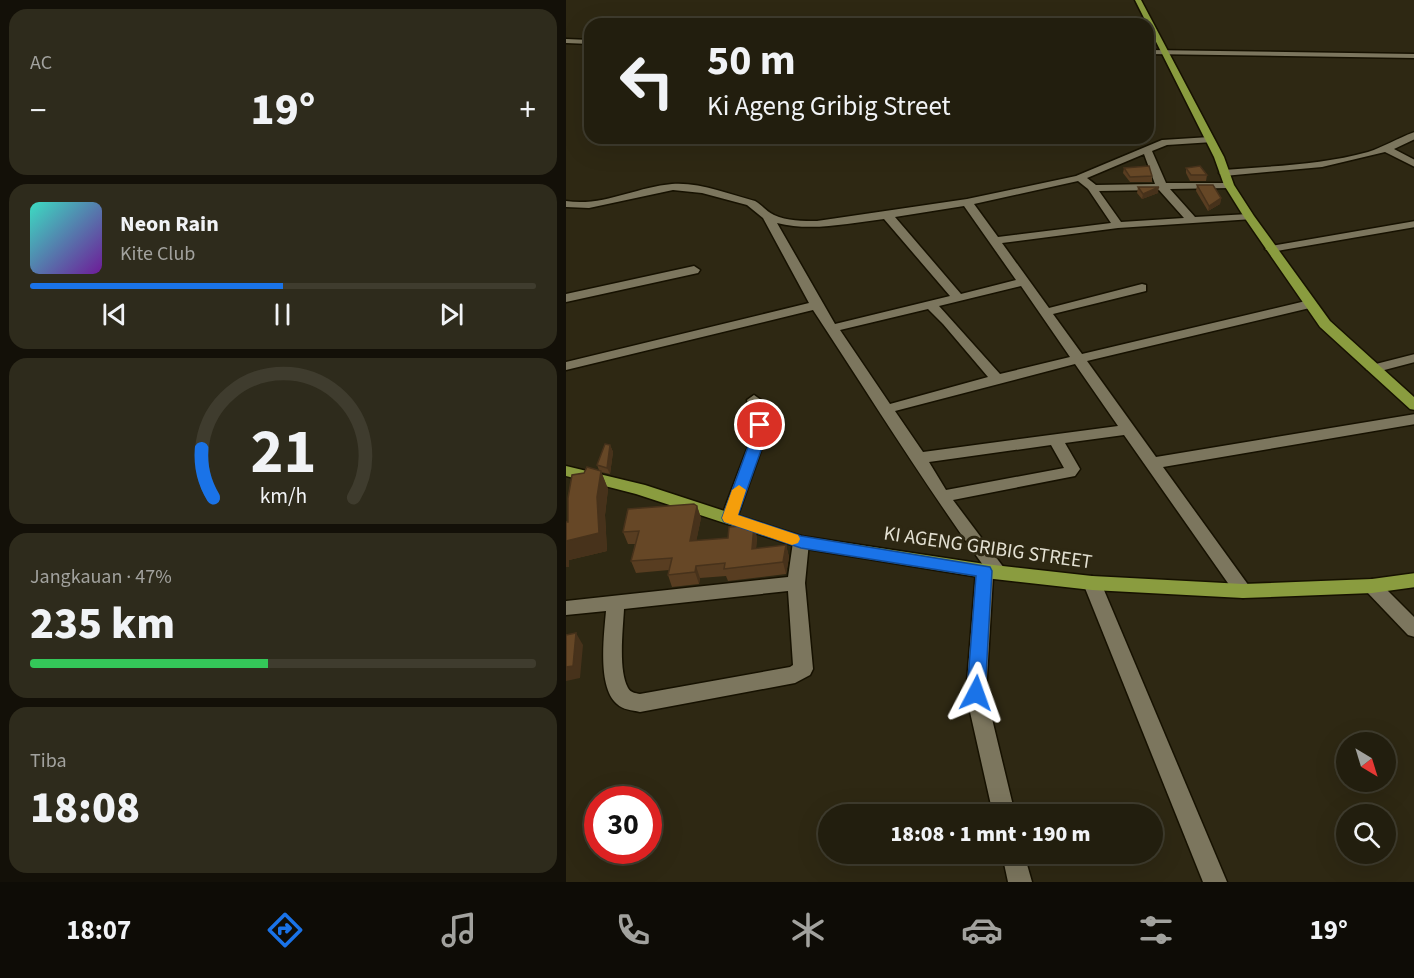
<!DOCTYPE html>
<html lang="id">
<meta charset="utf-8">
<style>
:root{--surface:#221e0e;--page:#2e2b1c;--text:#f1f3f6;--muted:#a2a29e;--line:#3f3c2e;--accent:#1a73e8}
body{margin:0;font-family:"Source Sans 3",sans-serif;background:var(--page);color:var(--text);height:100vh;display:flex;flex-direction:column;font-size:22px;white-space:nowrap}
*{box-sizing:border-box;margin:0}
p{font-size:20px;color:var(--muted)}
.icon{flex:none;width:33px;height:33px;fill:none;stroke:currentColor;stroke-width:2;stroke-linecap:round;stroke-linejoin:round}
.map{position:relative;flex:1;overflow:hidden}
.sheet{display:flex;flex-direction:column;gap:9px;padding:9px;background:#131008;width:566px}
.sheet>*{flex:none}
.banner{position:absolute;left:18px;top:18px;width:570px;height:126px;border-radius:18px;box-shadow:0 6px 24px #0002,0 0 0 2px var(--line);background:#221e0e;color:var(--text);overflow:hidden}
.needle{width:39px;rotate:142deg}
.fabs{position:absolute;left:770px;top:732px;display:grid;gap:12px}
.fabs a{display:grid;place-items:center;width:60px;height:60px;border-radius:50%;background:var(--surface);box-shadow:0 6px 24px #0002,0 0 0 2px var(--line);font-size:30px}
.speed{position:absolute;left:18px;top:786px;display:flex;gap:12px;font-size:30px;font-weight:700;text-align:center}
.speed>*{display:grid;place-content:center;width:78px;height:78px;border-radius:50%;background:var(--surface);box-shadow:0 6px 24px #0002,0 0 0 2px var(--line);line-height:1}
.speed .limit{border:9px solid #d22;background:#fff;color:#111}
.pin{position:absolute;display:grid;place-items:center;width:51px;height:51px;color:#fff;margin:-26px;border:3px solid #fff;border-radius:50%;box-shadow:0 2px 6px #0007}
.me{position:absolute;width:66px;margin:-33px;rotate:4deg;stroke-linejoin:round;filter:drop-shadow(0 0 4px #0008)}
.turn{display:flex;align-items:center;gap:21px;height:126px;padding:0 24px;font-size:27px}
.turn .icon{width:78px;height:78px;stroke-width:2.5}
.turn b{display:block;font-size:42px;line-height:51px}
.big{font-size:45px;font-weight:800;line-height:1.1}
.sheet .widget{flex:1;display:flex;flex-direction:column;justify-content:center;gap:9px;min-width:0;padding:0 21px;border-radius:18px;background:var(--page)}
.sheet .dial{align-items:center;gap:0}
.dial svg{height:156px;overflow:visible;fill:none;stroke:var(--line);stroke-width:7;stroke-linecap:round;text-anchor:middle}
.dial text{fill:var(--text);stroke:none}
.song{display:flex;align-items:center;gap:18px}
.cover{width:72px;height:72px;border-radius:9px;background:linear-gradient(135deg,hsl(170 70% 55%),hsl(280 70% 35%))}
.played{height:6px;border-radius:3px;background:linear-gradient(90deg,var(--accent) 50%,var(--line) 50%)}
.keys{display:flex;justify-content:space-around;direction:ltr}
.heat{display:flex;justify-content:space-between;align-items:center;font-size:33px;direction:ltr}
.charge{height:9px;border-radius:4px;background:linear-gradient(90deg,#34c759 47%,var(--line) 0)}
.trip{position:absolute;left:252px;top:804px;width:345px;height:60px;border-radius:30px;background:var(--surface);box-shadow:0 6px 24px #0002,0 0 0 2px var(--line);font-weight:800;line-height:60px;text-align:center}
.tab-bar{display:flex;height:96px;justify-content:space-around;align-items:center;background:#0e0c06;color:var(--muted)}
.tab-bar .icon{width:42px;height:42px}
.tab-bar .current{color:var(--accent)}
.tab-bar b{font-size:27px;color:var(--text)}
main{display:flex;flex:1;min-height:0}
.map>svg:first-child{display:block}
</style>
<main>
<section class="sheet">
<div class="widget"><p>AC</p>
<div class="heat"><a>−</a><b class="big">19°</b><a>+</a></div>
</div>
<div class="widget">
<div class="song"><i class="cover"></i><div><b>Neon Rain</b><p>Kite Club</p></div></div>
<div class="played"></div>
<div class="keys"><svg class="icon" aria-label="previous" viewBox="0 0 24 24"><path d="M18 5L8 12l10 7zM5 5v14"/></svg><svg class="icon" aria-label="pause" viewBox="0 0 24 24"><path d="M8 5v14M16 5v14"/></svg><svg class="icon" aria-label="next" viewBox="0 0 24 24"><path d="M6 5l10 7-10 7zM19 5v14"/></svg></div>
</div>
<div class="widget dial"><svg viewBox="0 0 100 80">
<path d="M14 69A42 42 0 1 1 86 69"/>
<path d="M14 69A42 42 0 0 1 8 44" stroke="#1a73e8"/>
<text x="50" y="56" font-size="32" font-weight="700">21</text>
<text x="50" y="72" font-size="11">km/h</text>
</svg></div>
<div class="widget"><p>Jangkauan · 47%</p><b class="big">235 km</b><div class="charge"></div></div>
<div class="widget"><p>Tiba</p><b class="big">18:08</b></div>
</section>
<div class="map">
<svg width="849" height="882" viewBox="0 0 849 882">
<rect width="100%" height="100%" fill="#2e2813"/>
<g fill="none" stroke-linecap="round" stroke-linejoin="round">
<defs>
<g id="minor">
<polygon points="0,39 24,40 24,44 0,43"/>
<polygon points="582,50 849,54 849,58 582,54"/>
<path d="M849 132V139L828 149 849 160V167L819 152 756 167 658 176 653 173 658 170C706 166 755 165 802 152 818 147 832 138 849 132Z"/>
<path d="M644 137 647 138V142L601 145 586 151 600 183H667V187L663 188 604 189 629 217 683 214 688 217 687 219 552 228 436 243 483 308 576 284 580 285V291L487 314 516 354 744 300 748 301 750 304 748 307 521 361 590 457 849 414V424L597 467 683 586 686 591 683 596 677 598 671 596 558 435 499 443 514 469 509 476 387 500 441 572 438 577H427L420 694 449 814H427L400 694 410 571 413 566 417 565C357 482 303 395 247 310L0 370V362L243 303 197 218 181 205 136 193 107 190 23 208 0 207V201C36 207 70 187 106 184 134 182 162 194 189 201 196 205 201 212 208 215 221 221 237 221 251 221L401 199 510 176 596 140ZM578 154 589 184 530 185 521 178ZM512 181 522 189 545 223 432 237 408 204ZM593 190 618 218 555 222 533 191ZM398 206 450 280 395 294 329 217ZM318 219 384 296 269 324 211 223C246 232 283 223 318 219ZM455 286 504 357 434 374 373 306ZM362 309 377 324 422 377 324 404 274 330ZM509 364 552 426 357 452 329 411ZM485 445 498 468 380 490 363 462Z"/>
<polygon points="849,221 849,227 705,252 699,249 705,246"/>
<polygon points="128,266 134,270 132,273 0,302 0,294"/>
<polygon points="849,354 849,362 807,373 800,369 802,366"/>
<polygon points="188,395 195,400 201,425 200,436 171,518 169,522 157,522 155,518 186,436 187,425 181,400"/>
<path d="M235 536 241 538 243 542 239 583 247 669 244 675 229 683 74 712C66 710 57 710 51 704 31 687 38 635 40 611L0 615V601L222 577 227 542 229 538ZM222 591 227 665 224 667 74 694C69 693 65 693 62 688 52 671 57 629 58 609Z"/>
<polygon points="526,576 532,578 535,583 661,882 637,882 517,583 520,578"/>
<polygon points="806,579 812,581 849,618 849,637 842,635 800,591 797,586 800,581"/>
<polygon points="436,854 458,854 466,882 442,882"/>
</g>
<g id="major">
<polygon points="569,0 575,0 658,157 668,185 688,216 764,321 849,398 849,410 844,409 754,327 678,217 658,185 648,157"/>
<polygon points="0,466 79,485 235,536 419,564 526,576 677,584 806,579 849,573 849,587 806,593 677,598 526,590 419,578 235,548 70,494 0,476"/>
</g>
</defs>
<use href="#minor" stroke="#161100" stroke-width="3"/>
<use href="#major" stroke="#161100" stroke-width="3"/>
<use href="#minor" fill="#7c765e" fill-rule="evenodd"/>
<use href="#major" fill="#8a9c3f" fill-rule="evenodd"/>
</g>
<g fill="#583d21">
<polygon points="558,168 586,176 586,182 564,182 557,173"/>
<polygon points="620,168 641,175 640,181 624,181 620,173"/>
<polygon points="631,185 655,198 654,204 642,211 630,191"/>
<polygon points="572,187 592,193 576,199 571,193"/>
<polygon points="44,445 47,452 44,474 35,472 42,489 39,515 41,551 3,560 3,567 0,567 0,522 2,522 33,470 31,465"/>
<polygon points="131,506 135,518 130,541 191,537 190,549 220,545 223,557 220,574 162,581 160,576 134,578 133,584 106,587 102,575 103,570 70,573 65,561 69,544 62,544 57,532"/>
</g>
<g fill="#47321b">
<polygon points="593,187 592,193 576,199 577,194"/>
<polygon points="655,198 654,204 642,211 643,206"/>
<polygon points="44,445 47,452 44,474 41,468"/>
<polygon points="35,471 42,489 39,515 41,551 3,560 3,567 0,567 0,541 31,497"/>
<polygon points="131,506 135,518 128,553 124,541"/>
<polygon points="188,525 191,537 189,561 186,549"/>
<polygon points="220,545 223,557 220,574 217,562"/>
<polygon points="130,566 134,578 133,584 129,572"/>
<polygon points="10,633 17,645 14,678 0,681 0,667"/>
</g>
<g fill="#664726" stroke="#47321b" stroke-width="1.5">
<polygon points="583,166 586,176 564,177 558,168"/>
<polygon points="634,166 641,175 625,175 620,168"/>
<polygon points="631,185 647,185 655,198 643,206"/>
<polygon points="572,187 593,187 577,194"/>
<polygon points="39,444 44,445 41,468 31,465"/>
<polygon points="21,467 35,471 31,497 33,533 0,541 0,522 2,522 2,498 6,475 18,473"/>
<polygon points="128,504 131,506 124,541 162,538 163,527 188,525 186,549 220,545 217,562 158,569 159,563 130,566 129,572 102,575 106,558 65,561 73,531 57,532 62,509"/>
<polygon points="10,633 7,666 0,667 0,635"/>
</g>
<polygon fill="#1a73e8" stroke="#114b97" stroke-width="1.5" points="194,420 200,425 200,436 172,515 235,536 424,567 426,571 419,693 416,699 410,701 403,699 401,693 410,576 235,548 158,522 156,518 186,436 187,425"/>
<polygon fill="#f59e0b" points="173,485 180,490 172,515 232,535 234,539 232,543 226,545 158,522 156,518 166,490"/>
<g text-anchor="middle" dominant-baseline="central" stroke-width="6" stroke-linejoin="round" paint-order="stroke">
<g font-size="20" fill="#e4e1d3" stroke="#2e2813">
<text transform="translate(422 548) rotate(8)">KI AGENG GRIBIG STREET</text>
</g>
</g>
</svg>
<div class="fabs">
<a><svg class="needle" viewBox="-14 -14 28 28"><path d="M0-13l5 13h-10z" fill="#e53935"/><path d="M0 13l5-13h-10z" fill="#a2a29e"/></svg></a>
<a><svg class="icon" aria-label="search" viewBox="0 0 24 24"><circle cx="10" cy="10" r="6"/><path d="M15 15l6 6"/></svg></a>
</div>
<div class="speed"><div class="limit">30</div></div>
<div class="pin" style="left:194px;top:425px;background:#d93025"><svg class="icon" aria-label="arrive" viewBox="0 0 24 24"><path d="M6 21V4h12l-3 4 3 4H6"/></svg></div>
<svg class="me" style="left:410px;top:693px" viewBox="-20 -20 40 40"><path d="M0-17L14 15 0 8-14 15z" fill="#1a73e8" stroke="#fff" stroke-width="4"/></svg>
<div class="trip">18:08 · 1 mnt · 190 m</div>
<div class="banner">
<div class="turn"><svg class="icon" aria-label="left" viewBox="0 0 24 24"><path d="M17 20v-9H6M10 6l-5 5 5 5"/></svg><div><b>50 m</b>Ki Ageng Gribig Street</div></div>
</div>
</div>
</main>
<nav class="tab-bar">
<b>18:07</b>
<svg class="icon current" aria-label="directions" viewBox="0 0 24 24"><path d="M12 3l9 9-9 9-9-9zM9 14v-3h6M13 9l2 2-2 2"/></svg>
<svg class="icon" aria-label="music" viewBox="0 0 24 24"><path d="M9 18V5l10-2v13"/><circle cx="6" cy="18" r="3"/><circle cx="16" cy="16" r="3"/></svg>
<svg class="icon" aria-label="phone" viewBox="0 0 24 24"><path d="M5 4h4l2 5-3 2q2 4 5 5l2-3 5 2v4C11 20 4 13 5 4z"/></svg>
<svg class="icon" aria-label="climate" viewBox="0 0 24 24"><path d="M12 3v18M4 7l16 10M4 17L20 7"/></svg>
<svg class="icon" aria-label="car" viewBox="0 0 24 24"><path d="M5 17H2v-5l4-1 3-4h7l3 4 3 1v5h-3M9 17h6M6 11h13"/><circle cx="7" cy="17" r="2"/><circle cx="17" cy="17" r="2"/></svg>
<svg class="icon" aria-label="filters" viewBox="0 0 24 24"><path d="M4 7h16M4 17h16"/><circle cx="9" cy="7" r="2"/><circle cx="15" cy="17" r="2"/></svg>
<b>19°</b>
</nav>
